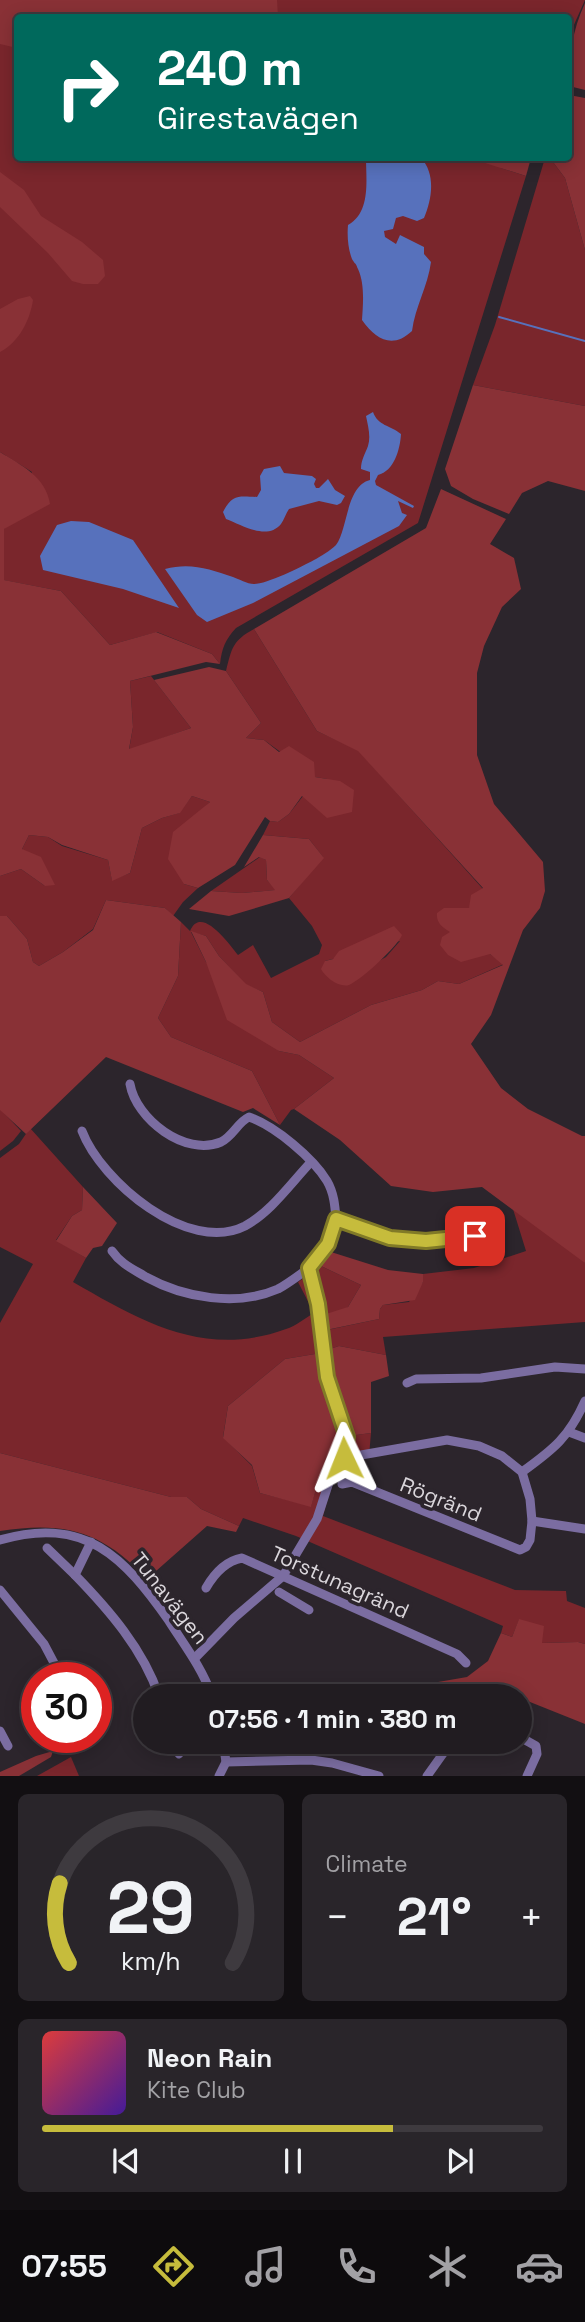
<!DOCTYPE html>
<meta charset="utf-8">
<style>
:root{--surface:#211c21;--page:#29252a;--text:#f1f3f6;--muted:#a2a1a5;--line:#3e3a3f;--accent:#c6bc3c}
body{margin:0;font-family:"Space Grotesk",sans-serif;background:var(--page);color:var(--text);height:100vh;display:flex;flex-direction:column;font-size:26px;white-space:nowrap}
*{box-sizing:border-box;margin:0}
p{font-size:23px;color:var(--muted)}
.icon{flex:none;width:38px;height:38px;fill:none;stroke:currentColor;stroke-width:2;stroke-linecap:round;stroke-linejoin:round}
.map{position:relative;height:1776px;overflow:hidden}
.sheet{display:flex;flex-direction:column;gap:18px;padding:18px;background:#120f12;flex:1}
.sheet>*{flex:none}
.hud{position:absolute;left:14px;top:14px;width:558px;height:147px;border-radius:7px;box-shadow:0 4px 18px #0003,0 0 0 2px var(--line);background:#00695c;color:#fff;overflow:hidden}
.speed{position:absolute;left:21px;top:1662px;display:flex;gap:14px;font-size:35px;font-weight:700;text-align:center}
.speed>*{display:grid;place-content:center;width:91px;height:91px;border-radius:50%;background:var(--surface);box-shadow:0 4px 18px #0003,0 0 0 2px var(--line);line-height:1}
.speed .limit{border:10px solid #d22;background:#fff;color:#111}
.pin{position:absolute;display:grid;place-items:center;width:60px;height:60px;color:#fff;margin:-30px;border-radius:14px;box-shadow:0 4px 10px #0006}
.me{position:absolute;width:77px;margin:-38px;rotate:358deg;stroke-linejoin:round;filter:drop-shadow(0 0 5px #0008)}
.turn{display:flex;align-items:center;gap:24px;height:147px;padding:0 28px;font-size:32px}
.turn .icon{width:91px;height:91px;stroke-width:2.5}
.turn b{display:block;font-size:49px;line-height:60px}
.big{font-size:52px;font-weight:700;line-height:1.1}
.sheet .card{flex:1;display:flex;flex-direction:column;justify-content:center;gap:10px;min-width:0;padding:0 24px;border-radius:10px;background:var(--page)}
.sheet .dial{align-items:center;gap:0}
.dial svg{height:182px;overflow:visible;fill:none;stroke:var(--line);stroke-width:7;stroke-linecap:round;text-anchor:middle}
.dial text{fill:var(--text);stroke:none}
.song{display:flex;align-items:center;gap:21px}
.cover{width:84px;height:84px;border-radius:10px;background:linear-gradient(135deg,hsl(0 70% 55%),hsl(260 70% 35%))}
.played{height:7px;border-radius:4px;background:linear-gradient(90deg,var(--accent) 70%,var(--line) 70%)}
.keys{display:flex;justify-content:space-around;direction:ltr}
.heat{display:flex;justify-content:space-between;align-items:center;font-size:38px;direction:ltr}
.sheet .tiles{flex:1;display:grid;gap:18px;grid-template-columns:1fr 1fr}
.card:last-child{grid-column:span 2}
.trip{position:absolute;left:133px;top:1684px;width:399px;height:70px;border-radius:35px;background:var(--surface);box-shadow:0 4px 18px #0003,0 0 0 2px var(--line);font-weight:700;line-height:70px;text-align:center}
.menu{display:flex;height:112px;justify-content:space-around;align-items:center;background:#0d0b0d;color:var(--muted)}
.menu .icon{width:49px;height:49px}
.menu .current{color:var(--accent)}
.menu b{font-size:32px;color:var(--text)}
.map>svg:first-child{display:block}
</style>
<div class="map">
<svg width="585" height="1776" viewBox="0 0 585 1776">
<rect width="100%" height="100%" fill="#2c252c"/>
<g fill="#7a262c" fill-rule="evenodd">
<path d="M0 0H585L569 36V18H18V158H515L501 168 526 176 418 523 236 628C225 640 222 648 220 664L212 654 157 632 110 645 61 591 3 580 4 529 32 472 0 452Z"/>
<polygon points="545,158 550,158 565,178 585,250 585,406 473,385 495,325"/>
<path d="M254 629 317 731 358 750 483 889 469 908H444L451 932 490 954 504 964 459 984 438 981 422 990 371 1005 300 1042 272 1022 263 992 246 985 219 956 206 936 191 932 206 962 279 1051 299 1055 334 1078 294 1109 291 1110 280 1125 252 1071 171 1037 158 1018 178 976 181 922 190 931C201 904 230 945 238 955L253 945 271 978 319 954 322 945 312 926 289 898 323 857 309 839 263 835 270 821 278 822 289 814 303 796 327 779 315 777 264 740 246 738 261 723 226 671C232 648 232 641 254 629ZM400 941 386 957 377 962 325 961Z"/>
<polygon points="151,676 191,728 129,750 133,727 130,681"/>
<polygon points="192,796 210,802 196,815 184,884 198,888 183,902 173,916 165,908 106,900 93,929 63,952 39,966 33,962 27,939 7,916 0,916 0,876 21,869 45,886 22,849 29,835 48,837 62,846 108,860 112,880 130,873 142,828 162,818 179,813"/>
<polygon points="260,857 266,860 267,880 276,890 242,893 211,891"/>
<polygon points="0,1109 21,1131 13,1141 0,1151"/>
<path d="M30 1128 83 1187 82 1210 72 1216 56 1240 86 1258 73 1282C141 1321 204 1359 286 1329 296 1326 305 1318 314 1313L298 1282 321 1266 361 1285 348 1307 327 1330 379 1319 380 1309 383 1305 409 1302 423 1282V1274L474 1268 526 1251 513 1209 583 1260 585 1263V1322L383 1337 386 1355 339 1346 315 1354 285 1359 228 1406 223 1437 252 1466 260 1493 311 1506 322 1468 341 1437 371 1433 369 1456 346 1462 332 1482 323 1516 515 1590 566 1591 567 1601 585 1608V1644L578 1642 542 1643 519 1620 512 1637 501 1633 503 1626 296 1536 243 1518 239 1526 201 1509 187 1497H171L0 1453V1323L33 1264 0 1247V1158L19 1144Z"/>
<polygon points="71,1757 79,1776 37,1776"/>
</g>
<g fill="#893136">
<polygon points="0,0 277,0 278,17 18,18 17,48 0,44"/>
<path d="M585 3V90L569 86C569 56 572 31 585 3Z"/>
<polygon points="569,95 585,98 585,250 565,178 550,158 569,158"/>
<polygon points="475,158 531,158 526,176 482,162"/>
<polygon points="0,172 24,190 41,216 82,242 103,260 105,276 98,284 83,284 72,281 48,253 0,207"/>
<path d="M30 296 33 300C30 320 19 342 0 352V309L18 299Z"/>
<polygon points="473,385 585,406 585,491 548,481 522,493 509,514 473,499 451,486 445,469"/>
<path d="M0 452C21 465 46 477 50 504L4 529V580L61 591 110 645 156 632 212 654 220 664 206 662 130 681 133 727 129 749 191 728 154 680 209 667 226 671 261 723 246 738 264 740 279 752 289 746 314 762 315 777 340 781 354 790 352 812 327 818 302 796 289 814 278 822 270 821 265 817 235 865 198 888 184 884 168 859 173 832 210 802 192 796 180 813 162 818 142 828 130 873 112 881 108 860 62 845 48 837 29 835 22 849 41 857 55 885 45 886 21 869 0 876Z"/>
<path d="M441 489 506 519 490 544 514 558 521 589 502 607 484 646 477 673V755L494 804 543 862 545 891 540 908 523 930 491 1015 471 1044 501 1088 528 1109 582 1136H585V1263L482 1187 433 1192 391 1186 340 1140 294 1109 334 1078 299 1055 279 1051 227 1020 206 962 191 931 206 936 219 956 246 984 263 992 272 1022 300 1042 371 1005 422 990 438 981 459 984 503 965 490 954 461 962 448 955 440 945 442 937 450 932C442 927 436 923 437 913L444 908H469L471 895 483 888 358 751 317 731 254 629 426 528Z"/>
<polygon points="263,835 309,839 324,858 289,898 229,916 189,909 211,891 242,893 275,890 267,880 266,860 259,857 244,867"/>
<polygon points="106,900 165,908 181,922 178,976 158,1018 171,1037 252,1071 280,1125 253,1108 243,1112 106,1057 26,1134 0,1110 0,916 7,916 27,939 33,962 39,966 63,952 93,930"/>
<path d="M394 926 402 935C398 946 361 980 349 985 339 988 325 977 321 969L325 961 333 959 339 951Z"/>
<polygon points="83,1187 117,1223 102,1246 93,1248 86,1258 56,1241 72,1216 82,1210"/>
<polygon points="331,1252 388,1270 423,1274 423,1282 415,1300 383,1305 380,1309 379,1319 326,1330 326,1314 348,1307 361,1285 321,1266"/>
<polygon points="339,1346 386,1355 389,1376 371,1382 371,1433 341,1437 322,1468 311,1507 260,1493 252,1465 223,1438 228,1406 285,1359 315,1354"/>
<path d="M0 1453 171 1497H187L201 1509 239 1526 236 1532 207 1526 147 1579C102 1531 65 1521 0 1531Z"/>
<polygon points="519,1619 544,1626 542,1643 578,1642 585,1644 585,1724 520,1698 520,1696 487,1685 477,1696 430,1696 409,1687 467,1677 488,1661 501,1633 512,1637"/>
<polygon points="53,1751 51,1757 19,1776 0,1776 0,1772 36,1756"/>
</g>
<g fill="#5771bc">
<path d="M366 158H421C436 174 432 199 424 218L417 221 403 216 396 218 393 229 384 231 385 237 396 244 400 235 424 247V254L431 262C428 286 415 307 412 331 393 349 376 340 362 320 363 304 365 284 358 269 355 261 356 266 352 259 348 249 347 236 348 225 371 212 366 180 366 158Z"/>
<path d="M373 412C378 426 390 425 401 434 400 450 394 471 378 475L375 481 376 485 414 506 413 508 398 501 402 513 407 515 399 526 253 603 207 622 197 615 165 569C190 562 210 569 233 577 239 579 247 584 254 584 267 584 301 567 314 560 320 557 331 550 336 545 348 529 346 486 370 480V472L361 469C361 460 365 454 368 446 371 436 368 426 366 416Z"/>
<path d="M280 466 284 473 312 476 316 479 314 484 316 488H319L328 479 335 490 345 496 341 503 337 505 319 501 289 509C286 513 284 520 281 524 267 541 242 525 226 519L223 512C232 494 239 496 257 497L261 490 260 476 264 469Z"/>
<polygon points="71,521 89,522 133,540 179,608 123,589 43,570 40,556 57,525"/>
</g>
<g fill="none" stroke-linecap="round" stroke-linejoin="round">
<polyline stroke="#5771bc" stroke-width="2" points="499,317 585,341"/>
<g stroke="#7b6da1" stroke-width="9">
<path d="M130 1084C136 1119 185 1157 221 1142 233 1136 238 1122 249 1117 275 1126 313 1158 327 1181 334 1193 335 1206 336 1219 381 1238 409 1243 458 1238 473 1236 486 1235 499 1227"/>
<path d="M82 1131C101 1181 188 1255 245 1226 271 1212 291 1183 311 1162"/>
<path d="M112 1251C121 1264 133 1269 146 1277 184 1298 237 1307 278 1289 289 1283 299 1275 309 1268"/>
<polyline points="407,1383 416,1379 481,1378 555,1367 585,1369"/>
<polyline points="569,1432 585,1438"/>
<path d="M522 1472C554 1449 569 1437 585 1401"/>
<polyline points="342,1484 352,1482 520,1550 526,1547 530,1540 532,1521 530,1499 522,1472 502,1456 479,1446 447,1440 344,1458"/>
<polyline points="532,1521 585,1529"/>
<path d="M0 1540C85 1515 124 1557 169 1621 185 1646 202 1668 212 1696"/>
<path d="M91 1542 75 1575C109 1610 143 1649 159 1696"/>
<polyline points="47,1548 75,1575"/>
<path d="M206 1588C214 1574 226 1561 242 1558L457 1654 466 1663"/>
<polyline points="0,1590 44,1644 62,1678"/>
<polyline points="279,1592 309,1610"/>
<polyline points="195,1658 234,1618 283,1576 317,1519 331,1476 344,1458 347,1437 326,1377 318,1304 309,1268 328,1244 336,1219"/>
<polyline points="305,1696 361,1691 373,1695"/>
<polyline points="0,1731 8,1746"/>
<polyline points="520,1737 536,1746 537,1754 527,1776"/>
<polyline points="175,1741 179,1754"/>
<polyline points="226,1762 311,1760 332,1763 379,1776"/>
<polyline points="219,1776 226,1762 223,1741"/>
<polyline points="427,1776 452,1741"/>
</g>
</g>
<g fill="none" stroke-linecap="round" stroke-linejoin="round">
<defs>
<polyline id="route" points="344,1458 347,1437 327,1377 318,1304 309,1268 328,1244 336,1219 390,1238 426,1241 475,1236"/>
</defs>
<use href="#route" stroke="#817a27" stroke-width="18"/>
<use href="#route" stroke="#c6bc3c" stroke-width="12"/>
</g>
<g text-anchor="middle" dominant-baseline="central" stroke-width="7" stroke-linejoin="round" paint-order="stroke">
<g font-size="21" fill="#dad6db" stroke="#2c252c">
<text transform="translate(441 1499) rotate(22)">Rögränd</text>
<text transform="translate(340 1582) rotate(24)">Torstunagränd</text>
<text transform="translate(170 1598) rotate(52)">Tunavägen</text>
</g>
</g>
</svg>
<div class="speed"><div class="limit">30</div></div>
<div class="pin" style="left:475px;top:1236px;background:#d93025"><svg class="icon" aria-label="arrive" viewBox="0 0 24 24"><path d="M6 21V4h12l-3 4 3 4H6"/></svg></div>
<svg class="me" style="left:344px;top:1458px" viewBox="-20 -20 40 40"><path d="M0-17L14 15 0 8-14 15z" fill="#c6bc3c" stroke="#fff" stroke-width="4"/></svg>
<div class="trip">07:56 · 1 min · 380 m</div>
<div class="hud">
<div class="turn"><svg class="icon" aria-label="right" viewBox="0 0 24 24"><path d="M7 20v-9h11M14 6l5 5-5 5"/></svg><div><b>240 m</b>Girestavägen</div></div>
</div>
</div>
<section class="sheet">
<div class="tiles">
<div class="card dial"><svg viewBox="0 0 100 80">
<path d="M14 69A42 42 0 1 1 86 69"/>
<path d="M14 69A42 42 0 0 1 10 34" stroke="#c6bc3c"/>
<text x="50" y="56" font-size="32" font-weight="700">29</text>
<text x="50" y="72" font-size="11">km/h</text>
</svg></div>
<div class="card"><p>Climate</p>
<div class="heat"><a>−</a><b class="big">21°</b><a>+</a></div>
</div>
<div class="card">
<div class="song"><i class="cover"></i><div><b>Neon Rain</b><p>Kite Club</p></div></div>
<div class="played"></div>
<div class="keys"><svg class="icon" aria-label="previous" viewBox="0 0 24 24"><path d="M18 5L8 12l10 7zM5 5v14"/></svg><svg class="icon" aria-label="pause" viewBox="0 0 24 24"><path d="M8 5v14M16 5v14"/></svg><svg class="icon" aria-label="next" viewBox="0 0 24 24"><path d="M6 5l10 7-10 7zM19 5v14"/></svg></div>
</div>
</div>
</section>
<nav class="menu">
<b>07:55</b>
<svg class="icon current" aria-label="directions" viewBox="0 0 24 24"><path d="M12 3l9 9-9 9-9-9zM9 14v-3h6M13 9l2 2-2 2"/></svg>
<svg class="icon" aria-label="music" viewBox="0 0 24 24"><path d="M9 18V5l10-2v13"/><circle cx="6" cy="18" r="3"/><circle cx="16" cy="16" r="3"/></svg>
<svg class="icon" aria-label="phone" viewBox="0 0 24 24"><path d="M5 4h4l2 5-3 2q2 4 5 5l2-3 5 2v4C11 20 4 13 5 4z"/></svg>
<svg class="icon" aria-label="climate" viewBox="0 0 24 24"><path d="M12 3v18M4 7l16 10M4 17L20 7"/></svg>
<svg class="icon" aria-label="car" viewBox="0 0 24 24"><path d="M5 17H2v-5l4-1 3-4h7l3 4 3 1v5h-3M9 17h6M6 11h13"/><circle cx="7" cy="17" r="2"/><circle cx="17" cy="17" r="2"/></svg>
</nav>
